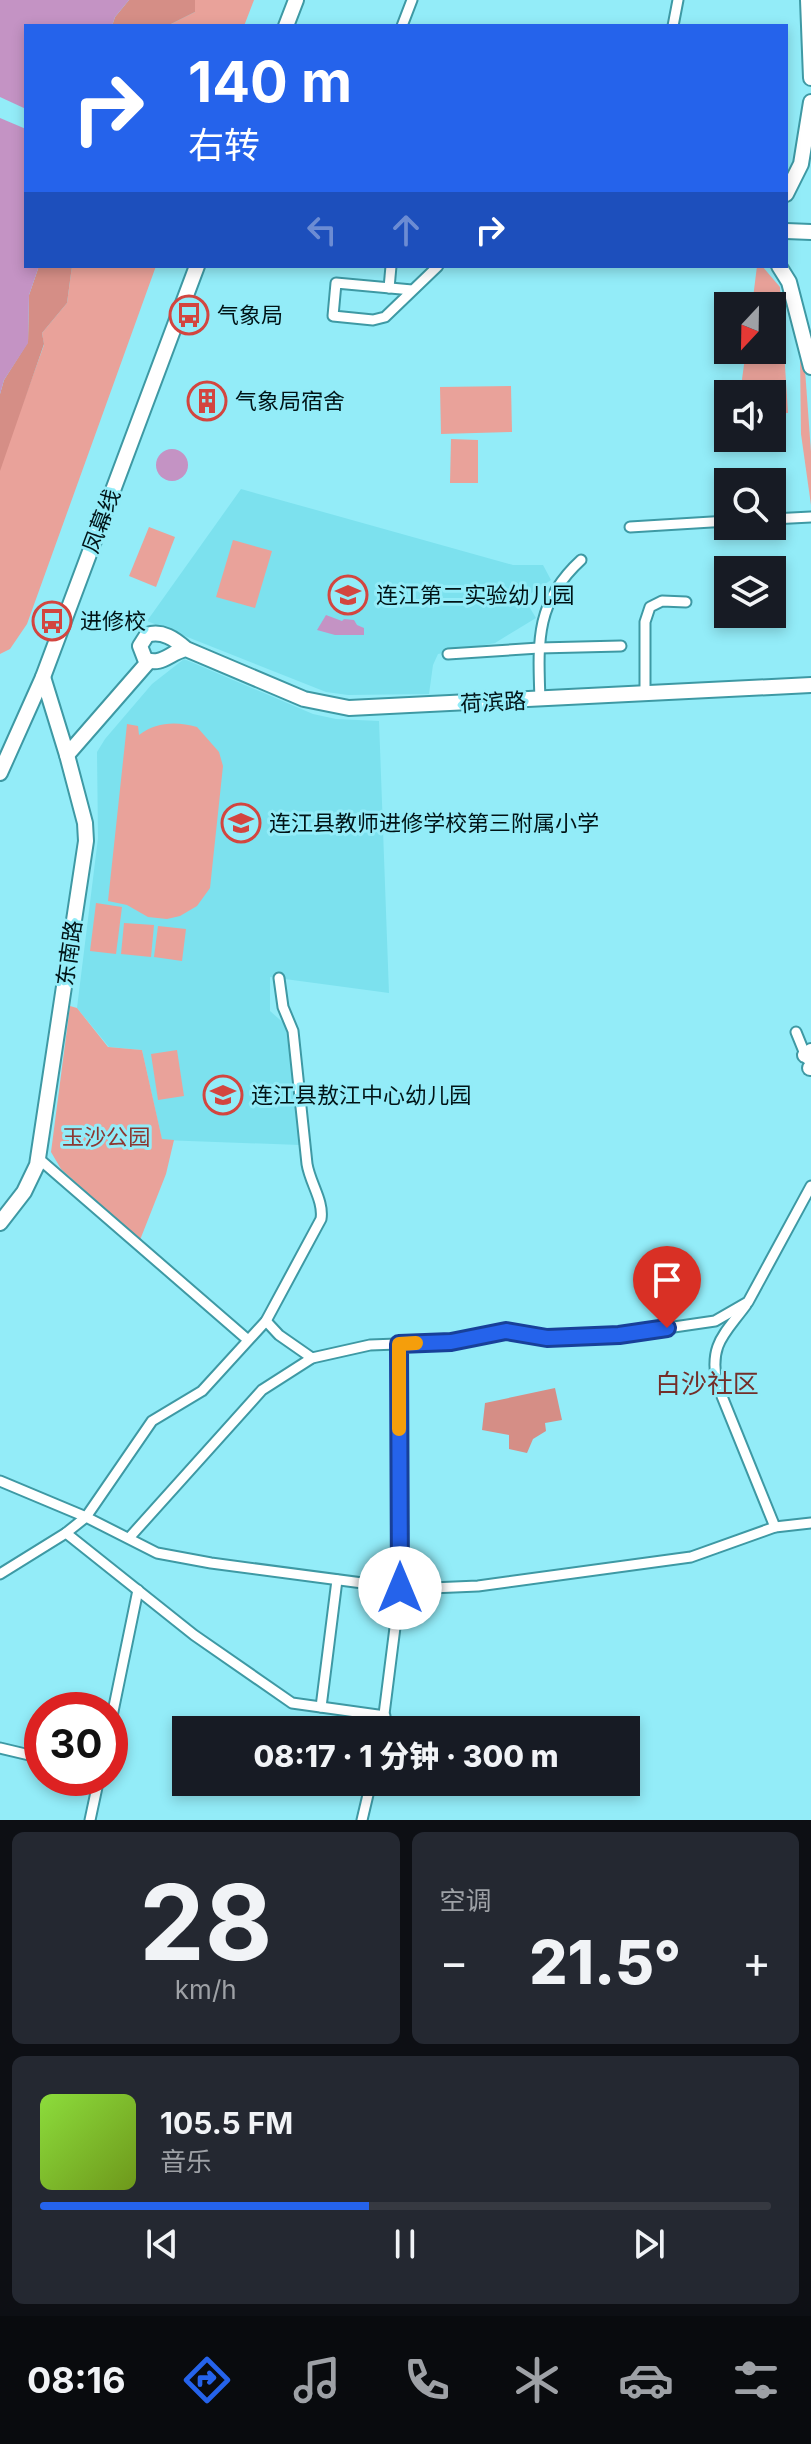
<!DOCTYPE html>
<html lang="zh">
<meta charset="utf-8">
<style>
:root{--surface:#171b24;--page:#242831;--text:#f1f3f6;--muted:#9ea1a6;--line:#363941;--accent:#2563eb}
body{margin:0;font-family:Inter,"Noto Sans SC",sans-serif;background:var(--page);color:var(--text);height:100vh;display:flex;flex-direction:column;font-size:30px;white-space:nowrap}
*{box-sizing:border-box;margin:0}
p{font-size:26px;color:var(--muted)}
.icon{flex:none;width:44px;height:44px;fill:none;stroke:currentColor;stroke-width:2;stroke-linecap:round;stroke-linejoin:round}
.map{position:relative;height:1820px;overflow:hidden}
.panel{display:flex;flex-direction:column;gap:12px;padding:12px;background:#0d0f14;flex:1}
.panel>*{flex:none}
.top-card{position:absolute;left:24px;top:24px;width:764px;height:244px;border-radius:0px;box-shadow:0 4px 12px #0003;background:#2563eb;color:#fff;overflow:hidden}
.needle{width:52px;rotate:202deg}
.tools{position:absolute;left:714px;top:292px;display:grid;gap:16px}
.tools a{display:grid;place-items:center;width:72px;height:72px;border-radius:0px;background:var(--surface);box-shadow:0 4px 12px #0003;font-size:40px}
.speed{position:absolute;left:24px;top:1692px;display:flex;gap:16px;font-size:40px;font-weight:700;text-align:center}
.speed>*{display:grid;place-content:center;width:104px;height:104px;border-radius:50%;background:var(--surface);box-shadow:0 4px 12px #0003;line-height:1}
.speed .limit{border:12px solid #d22;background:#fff;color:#111}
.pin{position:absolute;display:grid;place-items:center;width:68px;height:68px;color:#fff;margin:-82px -34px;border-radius:50% 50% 50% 0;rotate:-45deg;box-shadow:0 0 8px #0007}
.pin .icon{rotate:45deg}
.me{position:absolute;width:88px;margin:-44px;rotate:0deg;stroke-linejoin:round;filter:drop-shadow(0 0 6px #0008)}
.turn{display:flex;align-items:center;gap:28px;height:168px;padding:0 32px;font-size:36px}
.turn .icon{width:104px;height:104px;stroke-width:2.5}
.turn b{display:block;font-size:56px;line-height:68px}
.lanes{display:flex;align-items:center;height:76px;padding:0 32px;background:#0003;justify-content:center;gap:40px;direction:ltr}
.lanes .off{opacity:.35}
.big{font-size:60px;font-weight:800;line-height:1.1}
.panel .tile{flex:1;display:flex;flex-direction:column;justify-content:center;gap:12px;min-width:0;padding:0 28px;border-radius:12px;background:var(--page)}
.panel .dial{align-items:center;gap:0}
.dial b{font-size:104px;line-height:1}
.song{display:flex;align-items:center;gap:24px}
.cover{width:96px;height:96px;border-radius:12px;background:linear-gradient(135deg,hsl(90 70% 55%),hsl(80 70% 35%))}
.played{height:8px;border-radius:4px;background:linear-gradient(90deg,var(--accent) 45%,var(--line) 45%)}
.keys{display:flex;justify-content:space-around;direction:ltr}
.heat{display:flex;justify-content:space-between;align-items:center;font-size:44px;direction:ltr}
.panel .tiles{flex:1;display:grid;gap:12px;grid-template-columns:1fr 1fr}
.tile:last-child{grid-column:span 2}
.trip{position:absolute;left:172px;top:1716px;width:468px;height:80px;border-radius:0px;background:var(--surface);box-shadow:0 4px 12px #0003;font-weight:800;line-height:80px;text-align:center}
.menu{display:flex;height:128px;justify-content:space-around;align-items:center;background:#090b0e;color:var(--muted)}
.menu .icon{width:56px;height:56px}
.menu .on{color:var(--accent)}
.menu b{font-size:36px;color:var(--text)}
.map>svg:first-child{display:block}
</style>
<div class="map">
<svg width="811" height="1820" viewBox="0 0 811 1820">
<rect width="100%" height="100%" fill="#93ecf8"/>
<g fill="#7ce1ee">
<polygon points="241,489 513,565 543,565 551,580 524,598 536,618 495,643 438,654 433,665 429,694 348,695 326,692 147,621"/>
<polygon points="184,659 313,714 336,719 379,721 389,993 270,977 270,1011 287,1026 300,1145 162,1140 142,1050 109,1047 77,1008 98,838 97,752 105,739 152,684"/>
</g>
<g fill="#e9a29a">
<polygon points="195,0 254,0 244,26 167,26 195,12"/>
<polygon points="72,266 156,266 27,624 10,649 0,654 0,466 44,345 42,333 67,303"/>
<polygon points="757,266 762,266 780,287 788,413 772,413 772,394 740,394 746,350 772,350 772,306 752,306"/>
<polygon points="800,355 804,356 811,452 811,505 801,434"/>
<polygon points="511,386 512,432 441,434 440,387"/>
<polygon points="451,439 478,440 478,483 450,483"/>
<polygon points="149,527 175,537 156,587 129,576"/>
<polygon points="233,540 272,551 255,608 216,597"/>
<path d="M127 724 138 726 139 735C156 722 176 721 197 727L219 752 223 766 210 888 197 906 180 916 167 919 148 917 127 905 108 901Z"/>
<polygon points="96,903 122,907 116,954 90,951"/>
<polygon points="124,923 154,925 151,957 121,954"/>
<polygon points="158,926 186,929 182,961 154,957"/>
<polygon points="70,1006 77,1008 108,1047 142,1050 162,1139 174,1140 166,1174 140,1240 61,1169 51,1152"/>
<polygon points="177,1050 184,1096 158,1100 151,1054"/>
</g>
<g fill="#d58e86">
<polygon points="129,0 195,0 195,12 167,26 112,26 115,17"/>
<polygon points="39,266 72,266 67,303 42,333 44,344 0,471 0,394 4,380 28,342 29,295"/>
<polygon points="555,1388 562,1420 545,1423 546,1431 533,1439 527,1453 509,1449 509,1435 482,1430 485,1403"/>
</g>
<g fill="#c493c4">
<polygon points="0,0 129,0 115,17 112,26 26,26 26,266 39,266 29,295 28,343 4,380 0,394"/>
<circle cx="172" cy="465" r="16"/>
<polygon points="326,615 342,621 344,619 354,620 357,625 364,628 364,635 335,635 317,630"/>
</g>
<polygon fill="#93ecf8" points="0,97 26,109 26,129 0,118"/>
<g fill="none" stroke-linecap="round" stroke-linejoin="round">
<defs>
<g id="street">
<polyline points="402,26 412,0"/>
<polyline points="673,26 678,0"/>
<polyline points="389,288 391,266"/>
<polyline points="412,290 336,283 333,316 373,320 385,317 438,266"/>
<polyline points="772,519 811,517"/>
<polyline points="630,527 728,521"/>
<polyline points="448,654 539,648 621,646"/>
<polyline points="645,694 645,622 650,607 662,601 686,602"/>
<path d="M540 700C538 642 535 602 581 560"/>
<polyline points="796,1032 807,1059"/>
<polyline points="38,1158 248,1340"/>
<path d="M746 1305C724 1335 709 1344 717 1384L775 1527"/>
<polyline points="266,1321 279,1335 312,1358"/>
<polyline points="0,1481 86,1517 157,1553 211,1563 408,1589 478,1586 691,1557 775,1527 811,1523"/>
<polyline points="66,1533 194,1635 292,1703 385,1716"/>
<polyline points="129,1538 262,1390 312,1358 370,1345 451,1342 506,1331 547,1338 619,1335 715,1321 748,1302 811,1186"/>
<path d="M0 1574 66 1533 86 1517 152 1421 202 1391 266 1321 321 1219C324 1201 310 1183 307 1164L293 1031 283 1007 279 978"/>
<polyline points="321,1707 337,1580"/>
<polyline points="110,1726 138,1590"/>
<polyline points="382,1730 400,1588 399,1344"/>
<polyline points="0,1748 42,1758"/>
<polyline points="90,1820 99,1778"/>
<polyline points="362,1820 371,1782"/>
</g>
<g id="secondary">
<polyline points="286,26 296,0"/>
<polyline points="786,231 811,232"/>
<path d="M186 649C170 652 161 667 145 659L140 646 147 635C162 630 175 639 186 649L304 699 349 708 811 685"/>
<polyline points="67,755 149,661"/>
<polyline points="0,773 43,677 197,266"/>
<polyline points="810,1068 811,1068"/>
<polyline points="0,1223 24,1192 37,1165 86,841 85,823 67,755 43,677"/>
</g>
<g id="primary">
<polyline points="808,0 811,78"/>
<polyline points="786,194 801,164 811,102"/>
<polyline points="779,266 789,282 811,367"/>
<polyline points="805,1055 811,1051"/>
</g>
</defs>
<use href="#street" stroke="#3e99a4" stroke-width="13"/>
<use href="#secondary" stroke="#3e99a4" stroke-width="18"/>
<use href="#primary" stroke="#3e99a4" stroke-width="18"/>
<use href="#street" stroke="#fff" stroke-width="9"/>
<use href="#secondary" stroke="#fff" stroke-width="14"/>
<use href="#primary" stroke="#fff" stroke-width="14"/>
</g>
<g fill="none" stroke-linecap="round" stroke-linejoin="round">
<defs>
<polyline id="route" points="400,1588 399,1344 451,1342 506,1331 547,1338 619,1335 667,1328"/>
</defs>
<use href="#route" stroke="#184099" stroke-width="20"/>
<use href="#route" stroke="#2563eb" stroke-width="14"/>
<polyline stroke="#f59e0b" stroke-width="14" points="399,1429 399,1344 416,1343"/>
</g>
<defs>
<symbol id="bus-ring" viewBox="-11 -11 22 22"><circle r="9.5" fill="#93ecf8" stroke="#d3453f" stroke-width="1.5"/><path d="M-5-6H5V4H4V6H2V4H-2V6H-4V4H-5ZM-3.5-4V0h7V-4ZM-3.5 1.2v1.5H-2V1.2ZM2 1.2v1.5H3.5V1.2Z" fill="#d3453f"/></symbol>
<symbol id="building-ring" viewBox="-11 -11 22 22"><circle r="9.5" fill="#93ecf8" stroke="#d3453f" stroke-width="1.5"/><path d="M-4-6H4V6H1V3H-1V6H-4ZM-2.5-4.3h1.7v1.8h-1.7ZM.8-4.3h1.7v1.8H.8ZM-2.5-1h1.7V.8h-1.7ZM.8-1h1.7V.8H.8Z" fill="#d3453f"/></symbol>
<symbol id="school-ring" viewBox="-11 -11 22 22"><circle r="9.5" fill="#93ecf8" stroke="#d3453f" stroke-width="1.5"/><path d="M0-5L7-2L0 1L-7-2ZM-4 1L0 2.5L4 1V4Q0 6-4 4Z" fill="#d3453f"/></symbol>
</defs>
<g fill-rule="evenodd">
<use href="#bus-ring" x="167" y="293" width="44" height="44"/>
<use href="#building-ring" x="185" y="379" width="44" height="44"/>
<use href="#school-ring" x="326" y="573" width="44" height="44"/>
<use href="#bus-ring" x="30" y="599" width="44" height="44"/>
<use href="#school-ring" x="219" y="801" width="44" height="44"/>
<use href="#school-ring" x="201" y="1073" width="44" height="44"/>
</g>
<g text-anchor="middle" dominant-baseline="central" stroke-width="6" stroke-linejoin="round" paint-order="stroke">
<g font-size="22" fill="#001417" stroke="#93ecf8" text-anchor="start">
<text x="217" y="315">气象局</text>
<text x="235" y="401">气象局宿舍</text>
<text x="376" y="595">连江第二实验幼儿园</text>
<text x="80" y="621">进修校</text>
<text x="269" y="823">连江县教师进修学校第三附属小学</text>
<text x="251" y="1095">连江县敖江中心幼儿园</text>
</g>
<g font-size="22" fill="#001417" stroke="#93ecf8">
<text transform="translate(101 521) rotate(-69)">凤幕线</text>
<text transform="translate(493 702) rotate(-3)">荷滨路</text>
<text transform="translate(69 953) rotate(-82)">东南路</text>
</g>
<g font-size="22" fill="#8c3731" stroke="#93ecf8">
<text x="106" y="1137">玉沙公园</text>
</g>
<g font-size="26" fill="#742e29" stroke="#93ecf8">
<text x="707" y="1383">白沙社区</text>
</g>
</g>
</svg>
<div class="tools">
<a><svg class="needle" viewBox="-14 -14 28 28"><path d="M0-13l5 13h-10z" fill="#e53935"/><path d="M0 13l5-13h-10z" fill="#9ea1a6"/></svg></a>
<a><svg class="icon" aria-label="sound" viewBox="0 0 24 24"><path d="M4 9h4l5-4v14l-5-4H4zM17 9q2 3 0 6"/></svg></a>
<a><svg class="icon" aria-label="search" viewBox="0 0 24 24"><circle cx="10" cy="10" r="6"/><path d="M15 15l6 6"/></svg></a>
<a><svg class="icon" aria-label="layers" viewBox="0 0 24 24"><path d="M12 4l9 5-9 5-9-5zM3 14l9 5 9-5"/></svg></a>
</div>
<div class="speed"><div class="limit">30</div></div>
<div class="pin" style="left:667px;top:1328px;background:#d93025"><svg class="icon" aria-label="arrive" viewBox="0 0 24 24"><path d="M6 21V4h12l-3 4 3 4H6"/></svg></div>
<svg class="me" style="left:400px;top:1588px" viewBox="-20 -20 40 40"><circle r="19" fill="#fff"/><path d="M0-13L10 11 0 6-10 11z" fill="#2563eb"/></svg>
<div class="trip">08:17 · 1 分钟 · 300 m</div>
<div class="top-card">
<div class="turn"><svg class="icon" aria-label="right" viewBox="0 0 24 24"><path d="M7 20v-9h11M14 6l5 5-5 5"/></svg><div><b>140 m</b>右转</div></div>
<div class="lanes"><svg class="icon off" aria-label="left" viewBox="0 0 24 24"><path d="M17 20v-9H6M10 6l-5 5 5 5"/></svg><svg class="icon off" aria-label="ahead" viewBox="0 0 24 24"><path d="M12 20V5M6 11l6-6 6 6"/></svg><svg class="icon" aria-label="right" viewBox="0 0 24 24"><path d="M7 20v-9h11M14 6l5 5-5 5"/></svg></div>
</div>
</div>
<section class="panel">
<div class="tiles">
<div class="tile dial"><b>28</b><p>km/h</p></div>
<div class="tile"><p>空调</p>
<div class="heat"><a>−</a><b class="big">21.5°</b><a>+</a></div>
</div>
<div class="tile">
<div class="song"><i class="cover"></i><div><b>105.5 FM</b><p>音乐</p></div></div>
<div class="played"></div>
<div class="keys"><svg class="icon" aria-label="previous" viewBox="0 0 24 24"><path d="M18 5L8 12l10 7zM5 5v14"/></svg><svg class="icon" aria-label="pause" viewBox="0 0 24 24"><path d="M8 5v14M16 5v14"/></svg><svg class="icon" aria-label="next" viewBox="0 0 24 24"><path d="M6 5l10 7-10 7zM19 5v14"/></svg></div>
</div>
</div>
</section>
<nav class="menu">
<b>08:16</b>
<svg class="icon on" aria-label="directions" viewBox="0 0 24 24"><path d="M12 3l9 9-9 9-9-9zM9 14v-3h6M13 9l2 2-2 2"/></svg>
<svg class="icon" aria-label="music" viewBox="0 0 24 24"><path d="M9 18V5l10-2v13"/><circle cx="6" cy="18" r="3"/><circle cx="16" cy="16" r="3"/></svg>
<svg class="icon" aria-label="phone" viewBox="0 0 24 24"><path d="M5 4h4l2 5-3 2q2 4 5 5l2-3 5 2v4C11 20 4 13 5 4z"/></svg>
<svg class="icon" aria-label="climate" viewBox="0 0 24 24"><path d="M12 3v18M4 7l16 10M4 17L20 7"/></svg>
<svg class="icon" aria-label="car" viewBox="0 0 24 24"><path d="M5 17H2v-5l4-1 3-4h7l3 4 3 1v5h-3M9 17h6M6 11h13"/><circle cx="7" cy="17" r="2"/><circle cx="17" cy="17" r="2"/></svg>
<svg class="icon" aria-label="filters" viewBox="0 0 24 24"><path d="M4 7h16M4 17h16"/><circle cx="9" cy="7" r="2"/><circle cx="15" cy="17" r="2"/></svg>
</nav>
